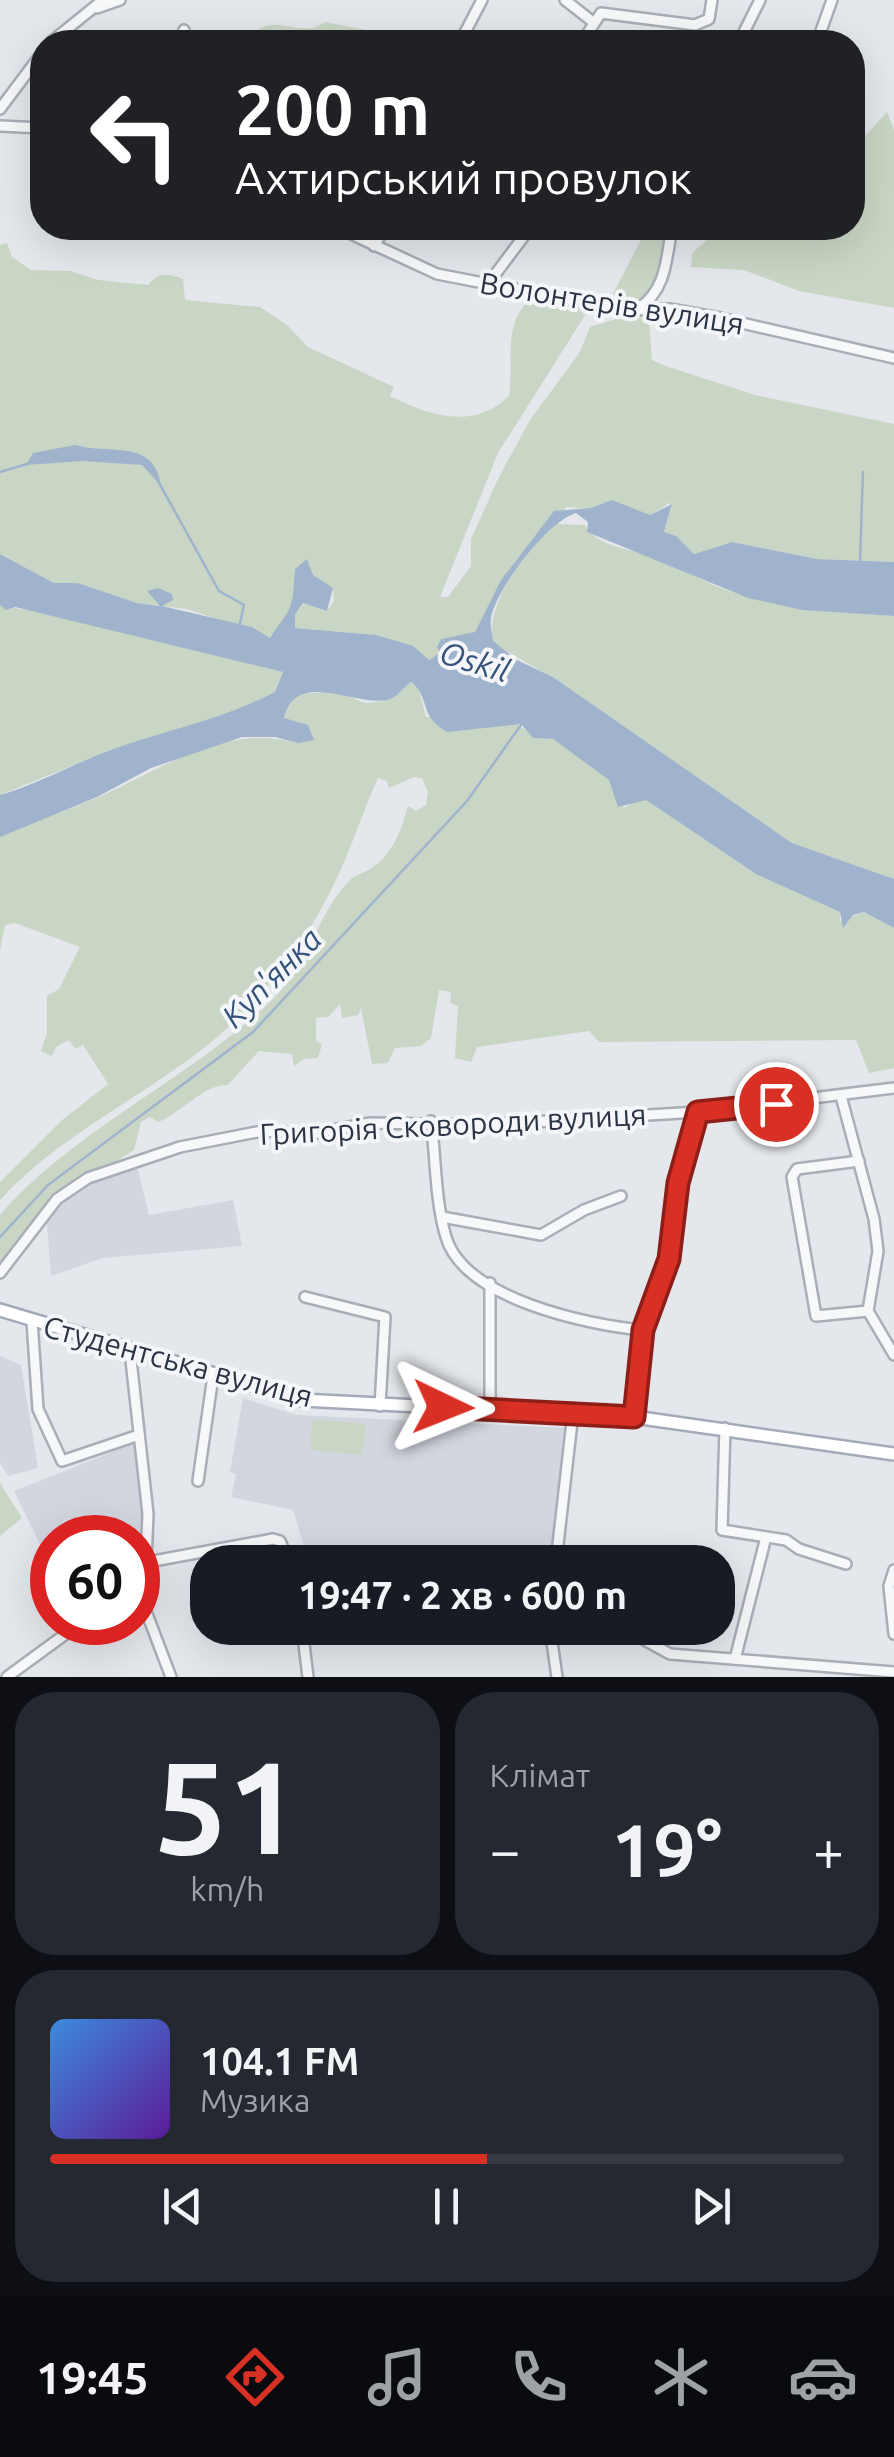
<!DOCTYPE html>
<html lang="uk">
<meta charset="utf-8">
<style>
:root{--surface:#171b24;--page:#242831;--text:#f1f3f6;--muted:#9ea1a6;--line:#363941;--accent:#d93025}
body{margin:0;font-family:Ubuntu,sans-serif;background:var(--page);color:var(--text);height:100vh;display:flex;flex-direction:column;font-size:38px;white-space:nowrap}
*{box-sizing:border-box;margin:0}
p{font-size:32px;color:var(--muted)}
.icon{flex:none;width:55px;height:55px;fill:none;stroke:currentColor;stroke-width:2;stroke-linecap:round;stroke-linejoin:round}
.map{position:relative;height:1677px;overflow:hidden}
.side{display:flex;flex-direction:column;gap:15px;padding:15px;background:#0d0f14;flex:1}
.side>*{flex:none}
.top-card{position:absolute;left:30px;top:30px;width:835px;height:210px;border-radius:40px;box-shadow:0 10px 40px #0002;background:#202124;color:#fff;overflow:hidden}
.speed{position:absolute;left:30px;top:1515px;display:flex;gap:20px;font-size:50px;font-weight:700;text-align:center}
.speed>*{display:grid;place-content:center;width:130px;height:130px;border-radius:50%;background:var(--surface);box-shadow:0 10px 40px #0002;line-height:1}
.speed .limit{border:15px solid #d22;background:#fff;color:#111}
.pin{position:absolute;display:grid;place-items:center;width:85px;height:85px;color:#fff;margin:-42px;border:5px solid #fff;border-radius:50%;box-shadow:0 2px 10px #0007}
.me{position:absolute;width:110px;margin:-55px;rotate:92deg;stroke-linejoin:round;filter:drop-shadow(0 0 8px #0008)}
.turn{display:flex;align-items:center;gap:35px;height:210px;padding:0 40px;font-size:45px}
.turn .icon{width:130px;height:130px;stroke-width:2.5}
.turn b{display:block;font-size:70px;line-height:85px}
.big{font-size:75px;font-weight:600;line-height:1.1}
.side .card{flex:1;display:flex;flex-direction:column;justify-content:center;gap:15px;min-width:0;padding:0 35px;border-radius:40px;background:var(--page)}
.side .dial{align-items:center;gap:0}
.dial b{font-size:130px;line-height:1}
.song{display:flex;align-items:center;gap:30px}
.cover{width:120px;height:120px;border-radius:15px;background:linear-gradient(135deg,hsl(210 70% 55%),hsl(270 70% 35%))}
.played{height:10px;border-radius:5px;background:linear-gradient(90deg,var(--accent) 55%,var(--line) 55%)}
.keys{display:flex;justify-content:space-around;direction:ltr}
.heat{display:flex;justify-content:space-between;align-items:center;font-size:55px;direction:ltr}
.side .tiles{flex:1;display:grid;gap:15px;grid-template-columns:1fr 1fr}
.card:last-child{grid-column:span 2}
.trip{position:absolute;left:190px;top:1545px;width:545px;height:100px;border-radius:40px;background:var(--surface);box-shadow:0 10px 40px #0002;font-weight:600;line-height:100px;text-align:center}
.tabs{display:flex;height:160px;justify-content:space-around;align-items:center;background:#090b0e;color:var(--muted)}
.tabs .icon{width:70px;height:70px}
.tabs .current{color:var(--accent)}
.tabs b{font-size:45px;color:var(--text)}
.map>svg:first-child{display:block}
</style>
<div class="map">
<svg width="894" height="1677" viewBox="0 0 894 1677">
<rect width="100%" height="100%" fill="#e4e7ec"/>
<g fill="#d2d6de">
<polygon points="136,1162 149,1215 233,1200 242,1246 103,1258 51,1276 46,1212 88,1178"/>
<polygon points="0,1356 21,1365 38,1468 8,1476 0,1463"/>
<polygon points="243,1398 296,1415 568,1428 551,1562 309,1562 293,1510 231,1497 236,1474 230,1472"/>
<polygon points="137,1442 142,1499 138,1579 138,1538 52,1538 52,1569 14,1491"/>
<polygon points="402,1628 539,1628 525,1638 401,1632"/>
</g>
<g fill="#c9d6c5">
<path d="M325 22 366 30 370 42H247C270 5 298 42 325 22Z"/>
<polygon points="887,112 894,130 894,308 799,291 744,270 691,267 692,253 720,229 852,228 853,149"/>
<polygon points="647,228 671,228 657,286 631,305 613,294"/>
<path d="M7 243 12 257 31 270 70 271 98 280 148 285C159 272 167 273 183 279L185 300 260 307 287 325 308 347 394 387 390 396C428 415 474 431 509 396 515 354 499 320 540 291L589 309 498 453 440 597H448L471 566V539L499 477 530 420 580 352 590 327 648 309 652 360 663 365 755 395 894 424V562L817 559 732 542 694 554 675 536 664 532 672 505 669 503 651 515 567 507 515 561 478 627 492 640C488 597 527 550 557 524L585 525C596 547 632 549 654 557 680 567 705 584 732 592 786 608 839 613 894 616V879L792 843 553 677C515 660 485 627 441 639L437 657 429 660 376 635 295 628V615L304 603 327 611 334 601 333 588 294 583C297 606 286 623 270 638L187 609 137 603 78 583H54L0 554V245Z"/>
<polygon points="0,605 91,622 283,672 275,692 235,713 106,752 0,795"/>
<path d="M412 682 418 687 426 717 513 721 537 738 553 739 610 780 624 808 639 798 646 800 752 871 840 912V921L864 912 894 928V1068L869 1073 856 1040 599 1042 589 1031 477 1047 471 1062 455 1058 458 1006 450 1003 451 992 439 990 431 1038 421 1046 395 1048 388 1063 372 1064 361 1008 358 1015 342 1018 340 1004 328 1017 316 1018V1041L322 1044 318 1058 304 1059 294 1066 292 1054 259 1051 228 1085C205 1083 180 1114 158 1122L150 1117 141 1122 134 1150 57 1199 0 1273V1215L5 1209C84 1123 193 1078 276 996 309 963 318 912 350 880 355 875 364 873 370 869 394 854 401 830 408 806L416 811 426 805 428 792 422 778 414 777 389 788 387 781 378 778C362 813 351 850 334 884 302 950 255 1010 196 1054 131 1103 56 1139 0 1200V1182L61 1121 108 1084 83 1045 75 1049 69 1040 57 1046 52 1056 41 1051 47 1033V996L59 989 80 947 15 923 5 925 0 951V836C31 821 63 812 94 799 161 771 221 722 298 743L284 718 287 706 299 694 336 691 365 703 384 701Z"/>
<polygon points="313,1419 366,1424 362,1455 310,1450"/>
<polygon points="0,1483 22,1518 0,1536"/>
</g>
<g fill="#9fb4cc">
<path d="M75 445C109 455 155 438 161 486L142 465 82 461 26 465 33 453Z"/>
<path d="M612 500 650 515 672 504 664 532 676 536 694 554 732 542 817 559 894 562V616L802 610 748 598 587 532 588 522 576 513C547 522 498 587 491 617 490 625 492 633 493 641L517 660 553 677 792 843 894 879V928L864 912 853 915 843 928 840 912 756 874 646 800 618 807 609 780 553 739 533 738 521 724 447 732C419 716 431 701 412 682 403 686 398 698 387 700 356 707 296 668 284 718L308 725 314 740 298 743 275 737H242L151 768 97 797 0 837V795C38 784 71 765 108 751 164 730 222 720 275 692L283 672 15 607 6 610 0 605V554L54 583H78L137 603 160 606 147 591 158 588 172 594 173 600 162 606 252 627 270 638C293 604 292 613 295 569L307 559 313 575 333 588 327 611 303 603 295 615V628L376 635 413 646 429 660 440 653 437 647 441 639 475 632 501 580 554 511 591 508Z"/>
</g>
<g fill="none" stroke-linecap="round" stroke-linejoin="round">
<g stroke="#9fb4cc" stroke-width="2.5">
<polyline points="0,472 27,464"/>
<polyline points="158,481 219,591 244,605 240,623"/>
<polyline points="860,561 863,472"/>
<polyline points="0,1237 48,1185 253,1032 467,801 523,722"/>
</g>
<defs>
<g id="minor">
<polyline points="565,0 593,22"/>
<polyline points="97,8 120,0"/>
<polyline points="51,42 103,0"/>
<polyline points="181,42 184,30"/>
<polyline points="460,42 482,0"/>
<polyline points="582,42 601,13 695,25 709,19 712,0"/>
<polyline points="739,42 760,0"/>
<polyline points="817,42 832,0"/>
<polyline points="0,109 42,53"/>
<polyline points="0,126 42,128"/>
<polyline points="338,228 437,274 623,310 670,309 720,318 894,358"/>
<polyline points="374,246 385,228"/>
<polyline points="488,284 530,228"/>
<path d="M639 308C667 289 666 258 672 228"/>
<polyline points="841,1096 874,1219 878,1251 868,1311 894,1355"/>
<path d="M431 1121C436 1158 435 1201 446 1237 464 1299 588 1325 643 1330"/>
<polyline points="859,1161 797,1169 792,1177 816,1316 868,1311"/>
<polyline points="442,1217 541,1235 584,1210 621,1196"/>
<polyline points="0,1273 57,1199 88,1178 180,1147 262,1131 311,1134 370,1123 482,1125 698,1112 894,1088"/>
<polyline points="490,1283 490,1408"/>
<polyline points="305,1297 385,1317 380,1406"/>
<polyline points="32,1321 38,1409 62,1461 139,1435"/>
<polyline points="130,1351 148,1514 144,1606 171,1677"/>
<polyline points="634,1417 643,1330 669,1259 677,1183 698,1112"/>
<polyline points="725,1428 722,1530 786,1540 799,1549 846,1564"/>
<polyline points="198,1481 213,1376"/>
<polyline points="148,1562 273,1539 280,1541 289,1562"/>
<polyline points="556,1562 573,1413"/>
<polyline points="894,1570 889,1586 894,1634"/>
<polyline points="302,1628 308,1677"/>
<polyline points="550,1628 557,1677"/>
<polyline points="623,1628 670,1654 894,1672"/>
<polyline points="735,1659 766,1537"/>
<polyline points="7,1677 67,1633 92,1622"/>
</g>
<polyline id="major" points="0,1310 302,1400 634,1417 894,1454"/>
</defs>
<use href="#minor" stroke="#a9aeb7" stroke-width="14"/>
<use href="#major" stroke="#a3abb8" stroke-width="16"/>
<use href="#minor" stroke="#f7f8fa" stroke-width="9"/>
<use href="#major" stroke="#fff" stroke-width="11"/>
</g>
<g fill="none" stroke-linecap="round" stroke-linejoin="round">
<defs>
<polyline id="route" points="443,1407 634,1417 643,1330 669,1259 678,1183 698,1112 776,1104"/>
</defs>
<use href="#route" stroke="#8d1f18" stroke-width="25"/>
<use href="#route" stroke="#d93025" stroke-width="18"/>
</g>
<g text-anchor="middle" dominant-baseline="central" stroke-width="8" stroke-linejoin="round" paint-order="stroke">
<g font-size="30" fill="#2b3445" stroke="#f4f6f9">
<text transform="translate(612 303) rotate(9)">Волонтерів вулиця</text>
<text transform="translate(453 1124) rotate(-3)">Григорія Сковороди вулиця</text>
<text transform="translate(178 1361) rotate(15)">Студентська вулиця</text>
</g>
<g font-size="32" font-style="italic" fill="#34527a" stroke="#f4f6f9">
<text transform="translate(475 661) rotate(17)">Oskil</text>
<text transform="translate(271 977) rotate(-45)">Куп'янка</text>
</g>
</g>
</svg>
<div class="speed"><div class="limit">60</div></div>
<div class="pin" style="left:776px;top:1104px;background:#d93025"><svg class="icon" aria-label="arrive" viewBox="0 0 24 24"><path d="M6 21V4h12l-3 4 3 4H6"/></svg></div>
<svg class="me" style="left:443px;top:1407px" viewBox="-20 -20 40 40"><path d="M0-17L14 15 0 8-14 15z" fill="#d93025" stroke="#fff" stroke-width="4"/></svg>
<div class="trip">19:47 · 2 хв · 600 m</div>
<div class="top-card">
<div class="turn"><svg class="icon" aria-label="left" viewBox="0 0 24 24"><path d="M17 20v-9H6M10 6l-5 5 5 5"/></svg><div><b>200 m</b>Ахтирський провулок</div></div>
</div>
</div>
<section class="side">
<div class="tiles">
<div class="card dial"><b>51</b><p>km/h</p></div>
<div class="card"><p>Клімат</p>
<div class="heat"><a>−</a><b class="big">19°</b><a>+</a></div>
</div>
<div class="card">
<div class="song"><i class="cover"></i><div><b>104.1 FM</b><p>Музика</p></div></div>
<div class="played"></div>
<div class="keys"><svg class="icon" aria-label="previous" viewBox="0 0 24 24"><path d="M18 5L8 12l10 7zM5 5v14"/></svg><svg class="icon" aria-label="pause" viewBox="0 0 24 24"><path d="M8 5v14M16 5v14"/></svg><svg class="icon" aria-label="next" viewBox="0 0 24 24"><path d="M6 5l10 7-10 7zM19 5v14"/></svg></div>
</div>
</div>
</section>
<nav class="tabs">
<b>19:45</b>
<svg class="icon current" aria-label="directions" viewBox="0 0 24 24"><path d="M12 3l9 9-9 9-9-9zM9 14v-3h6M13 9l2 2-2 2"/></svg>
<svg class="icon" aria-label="music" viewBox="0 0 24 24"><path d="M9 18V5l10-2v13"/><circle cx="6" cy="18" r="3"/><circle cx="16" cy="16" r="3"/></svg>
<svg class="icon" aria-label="phone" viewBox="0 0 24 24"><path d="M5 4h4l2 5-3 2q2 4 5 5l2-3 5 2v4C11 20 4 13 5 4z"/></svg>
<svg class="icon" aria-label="climate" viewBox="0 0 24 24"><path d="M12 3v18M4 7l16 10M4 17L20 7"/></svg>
<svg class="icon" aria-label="car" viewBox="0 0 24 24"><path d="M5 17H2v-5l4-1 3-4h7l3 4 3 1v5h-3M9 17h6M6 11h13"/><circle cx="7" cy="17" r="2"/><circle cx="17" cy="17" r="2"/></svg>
</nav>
